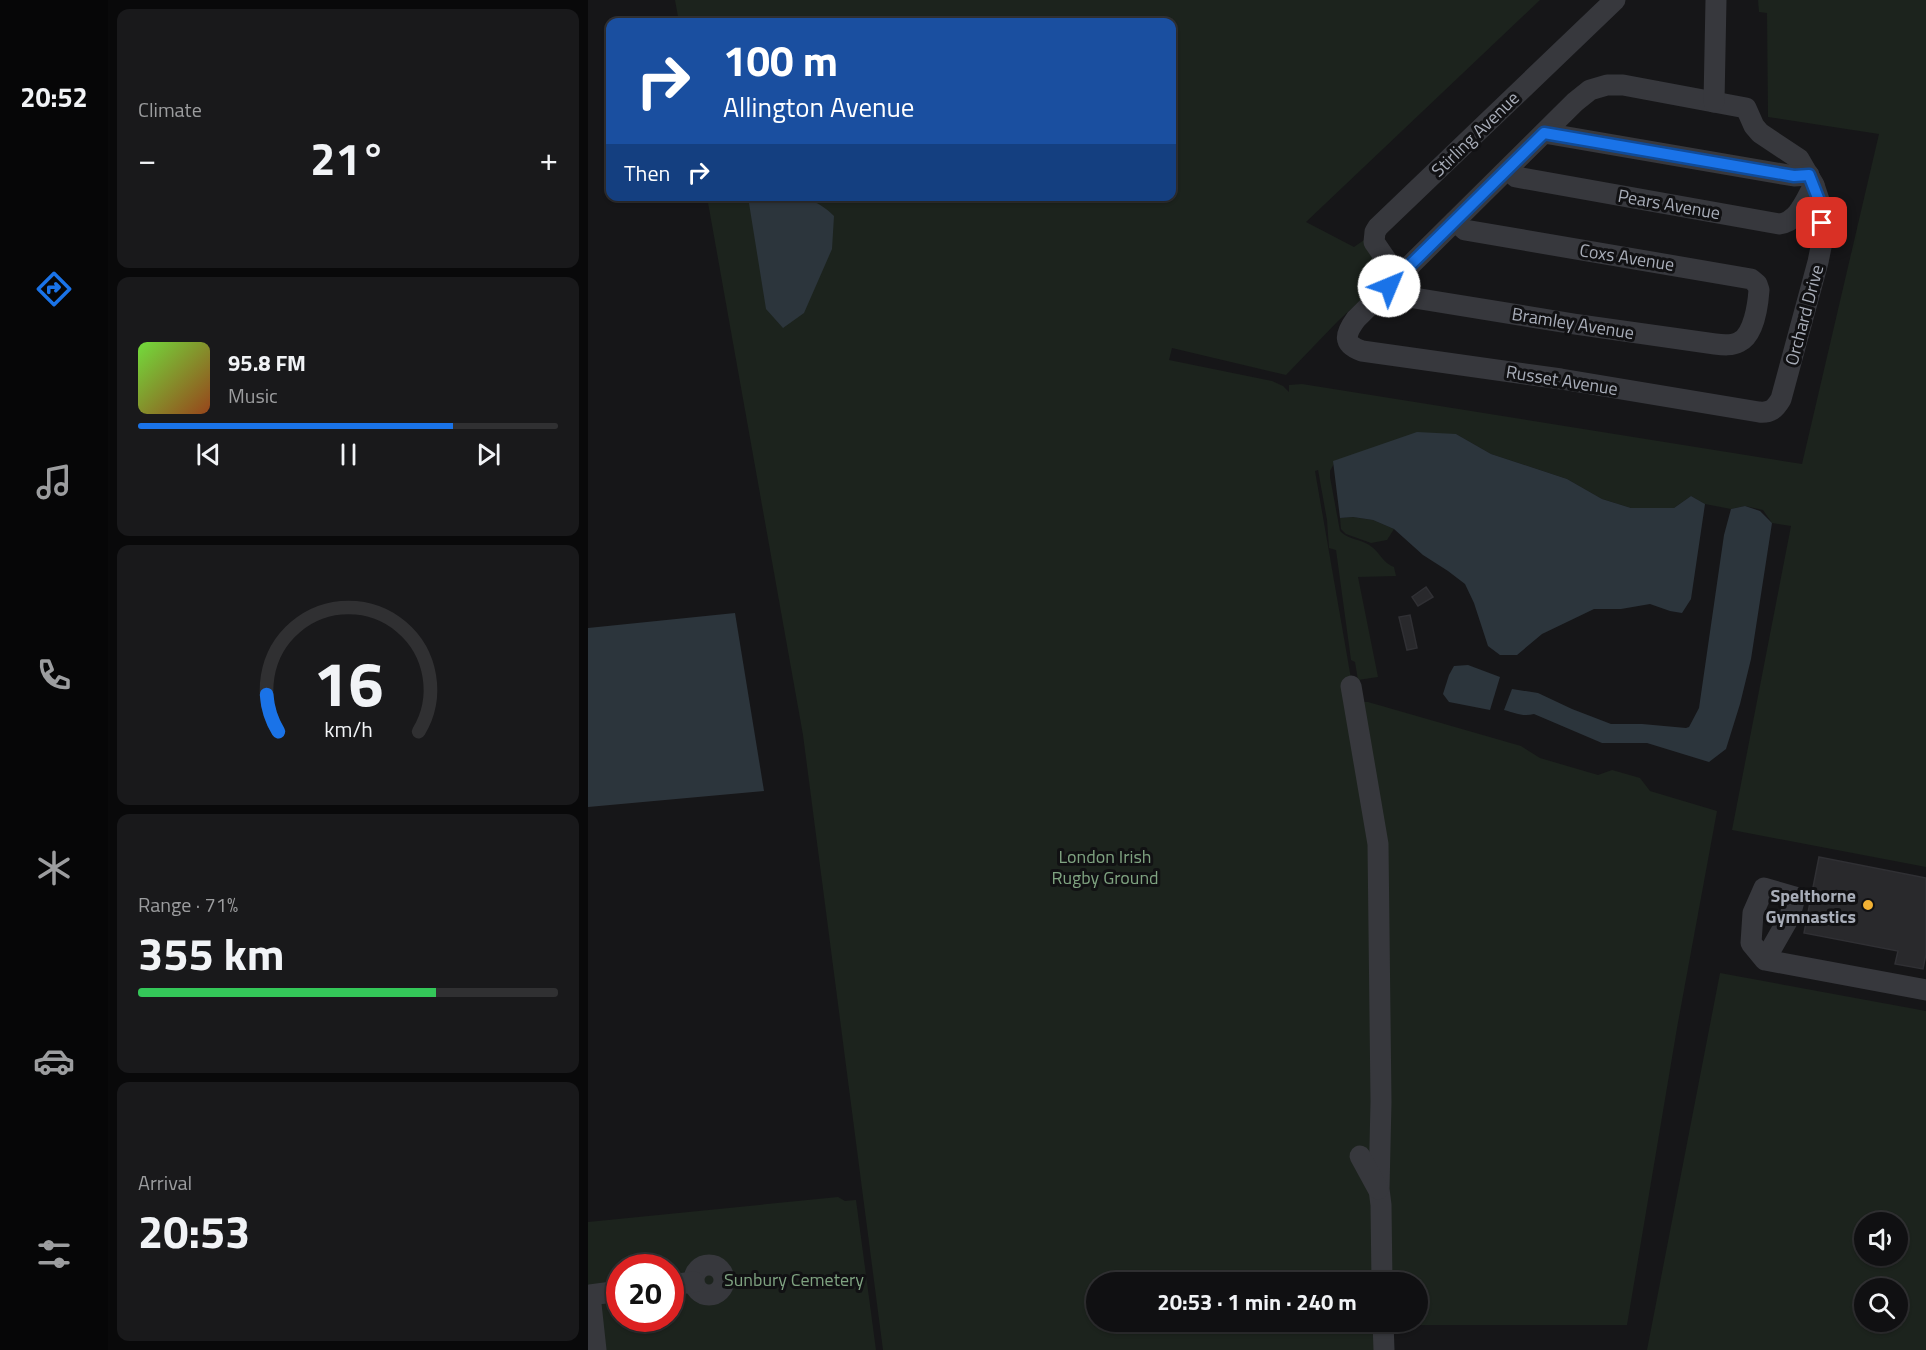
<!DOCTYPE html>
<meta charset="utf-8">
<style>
:root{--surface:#101012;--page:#19191b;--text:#f1f3f6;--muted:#9c9d9f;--line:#303032;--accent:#1a73e8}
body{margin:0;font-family:"Titillium Web",sans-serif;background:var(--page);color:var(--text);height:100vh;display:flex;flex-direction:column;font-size:22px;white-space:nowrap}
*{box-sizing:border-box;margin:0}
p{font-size:20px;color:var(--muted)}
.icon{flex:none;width:33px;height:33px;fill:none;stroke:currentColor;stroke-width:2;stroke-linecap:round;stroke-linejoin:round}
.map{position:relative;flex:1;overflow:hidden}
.panel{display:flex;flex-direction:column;gap:9px;padding:9px;background:#09090a;width:480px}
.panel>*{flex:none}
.top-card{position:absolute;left:18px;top:18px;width:570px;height:183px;border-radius:12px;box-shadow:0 2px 4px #0004,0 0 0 2px var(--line);background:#1a4fa0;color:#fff;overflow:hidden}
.fabs{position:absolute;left:1266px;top:1212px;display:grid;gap:12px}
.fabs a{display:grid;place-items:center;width:54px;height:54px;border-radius:50%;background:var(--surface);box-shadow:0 2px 4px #0004,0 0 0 2px var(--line);font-size:30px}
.speed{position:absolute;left:18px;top:1254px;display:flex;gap:12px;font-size:30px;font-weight:700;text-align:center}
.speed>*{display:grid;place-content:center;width:78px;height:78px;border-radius:50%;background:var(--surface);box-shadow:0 2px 4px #0004,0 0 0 2px var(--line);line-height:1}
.speed .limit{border:9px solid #d22;background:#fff;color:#111}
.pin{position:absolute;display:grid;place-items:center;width:51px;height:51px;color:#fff;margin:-26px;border-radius:12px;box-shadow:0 3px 9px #0006}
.me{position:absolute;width:66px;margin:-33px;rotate:45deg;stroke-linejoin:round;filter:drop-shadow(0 0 4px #0008)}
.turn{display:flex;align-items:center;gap:21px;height:126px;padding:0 18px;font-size:27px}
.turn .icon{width:78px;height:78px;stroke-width:2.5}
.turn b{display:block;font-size:42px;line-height:51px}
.then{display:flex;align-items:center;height:57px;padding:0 18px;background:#0003;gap:12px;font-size:22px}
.big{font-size:45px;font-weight:700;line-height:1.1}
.panel .widget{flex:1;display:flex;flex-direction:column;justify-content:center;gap:9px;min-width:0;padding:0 21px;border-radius:12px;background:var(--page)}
.panel .dial{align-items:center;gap:0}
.dial svg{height:156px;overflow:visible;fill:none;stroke:var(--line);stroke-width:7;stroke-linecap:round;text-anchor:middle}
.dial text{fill:var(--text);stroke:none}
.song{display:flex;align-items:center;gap:18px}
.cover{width:72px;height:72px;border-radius:9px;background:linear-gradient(135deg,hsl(100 70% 55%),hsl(20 70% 35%))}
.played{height:6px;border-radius:3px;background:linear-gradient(90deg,var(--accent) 75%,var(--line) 75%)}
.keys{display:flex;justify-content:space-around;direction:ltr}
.heat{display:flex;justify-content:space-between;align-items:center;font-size:33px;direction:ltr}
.charge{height:9px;border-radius:4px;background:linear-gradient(90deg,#34c759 71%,var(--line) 0)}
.trip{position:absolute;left:498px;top:1272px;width:342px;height:60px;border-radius:30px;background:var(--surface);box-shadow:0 2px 4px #0004,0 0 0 2px var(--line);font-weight:700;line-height:60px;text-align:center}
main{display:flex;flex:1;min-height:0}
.menu{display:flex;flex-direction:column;width:108px;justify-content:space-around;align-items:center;background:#060607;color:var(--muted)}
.menu .icon{width:42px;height:42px}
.menu .selected{color:var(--accent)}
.menu b{font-size:27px;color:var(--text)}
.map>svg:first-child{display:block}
</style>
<main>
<nav class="menu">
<b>20:52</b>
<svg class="icon selected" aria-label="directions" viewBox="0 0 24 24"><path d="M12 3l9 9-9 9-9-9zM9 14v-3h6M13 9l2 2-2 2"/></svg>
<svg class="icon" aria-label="music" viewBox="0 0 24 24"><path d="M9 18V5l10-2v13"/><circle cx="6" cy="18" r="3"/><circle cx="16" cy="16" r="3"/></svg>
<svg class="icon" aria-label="phone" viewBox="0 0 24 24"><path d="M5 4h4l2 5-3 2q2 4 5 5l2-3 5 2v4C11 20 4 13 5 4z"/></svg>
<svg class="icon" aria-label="climate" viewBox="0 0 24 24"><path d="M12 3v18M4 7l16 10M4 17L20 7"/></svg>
<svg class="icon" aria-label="car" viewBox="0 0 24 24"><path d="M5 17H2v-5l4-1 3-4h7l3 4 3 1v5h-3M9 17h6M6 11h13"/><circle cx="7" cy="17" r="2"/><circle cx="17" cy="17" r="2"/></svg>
<svg class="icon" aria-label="filters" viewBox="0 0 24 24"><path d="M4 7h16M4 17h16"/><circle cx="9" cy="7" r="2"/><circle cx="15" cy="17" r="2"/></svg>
</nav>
<section class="panel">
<div class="widget"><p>Climate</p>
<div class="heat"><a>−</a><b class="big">21°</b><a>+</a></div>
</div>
<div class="widget">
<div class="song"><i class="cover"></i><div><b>95.8 FM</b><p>Music</p></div></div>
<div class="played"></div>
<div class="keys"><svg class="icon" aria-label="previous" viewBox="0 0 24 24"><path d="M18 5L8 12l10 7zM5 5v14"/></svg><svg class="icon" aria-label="pause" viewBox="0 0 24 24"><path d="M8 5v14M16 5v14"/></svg><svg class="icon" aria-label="next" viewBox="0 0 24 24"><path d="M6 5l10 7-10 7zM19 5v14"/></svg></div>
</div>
<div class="widget dial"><svg viewBox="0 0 100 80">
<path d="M14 69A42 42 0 1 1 86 69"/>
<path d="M14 69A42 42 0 0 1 8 50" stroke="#1a73e8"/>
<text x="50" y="56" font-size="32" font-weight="700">16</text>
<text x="50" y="72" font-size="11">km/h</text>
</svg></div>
<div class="widget"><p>Range · 71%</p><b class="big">355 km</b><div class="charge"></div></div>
<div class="widget"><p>Arrival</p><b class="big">20:53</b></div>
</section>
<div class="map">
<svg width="1338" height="1350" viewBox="0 0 1338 1350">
<rect width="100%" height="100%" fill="#161618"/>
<g fill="#1c231d" fill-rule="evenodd">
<path d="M87 0H952L718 222 766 247 776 240 802 273 750 321 698 375 584 348 581 360 684 381 695 386 701 392V385L714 384 1214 464 1291 134 1180 117 1179 13 1171 12 1170 0H1338V867L1144 830 1203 526 1184 523 1175 510 1157 506 1143 509 1117 504 1103 496 1086 508H1043L1014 499 979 479 903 454 868 434 748 460 742 471V477L752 531C760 540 775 539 784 547 792 553 795 563 806 567L808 576 770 577 790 677 770 680 767 662 763 660 748 550 741 548 739 520 730 470 727 471 782 788 794 1282H508V1322H795L796 1350H295L215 735 119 197 584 196V22H91Z"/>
<polygon points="765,517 785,520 806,529 799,540 783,543 758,534 753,529 752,518"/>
<polygon points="772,702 780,702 933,746 952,758 1010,775 1024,770 1052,778 1062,791 1129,811 1089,1028 1039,1325 808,1325 808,1322 830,1322 830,1282 796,1282 794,896"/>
<path d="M1132 973 1338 1011V1350H1059ZM1276 1222H1310V1256H1276ZM1276 1288H1310V1322H1276Z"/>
<path d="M250 1197 257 1201 268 1200 288 1350H0V1222ZM32 1268H82V1318H32Z"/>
</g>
<g fill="#2c353c">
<path d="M160 197C192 196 221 190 246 216L244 249 216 313 195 328 178 309Z"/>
<polygon points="829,432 868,434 903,454 979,479 1014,499 1043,508 1086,508 1103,496 1117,504 1103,599 1094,613 1082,611 1062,604 1033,609 1006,609 954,634 929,655 912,655 900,646 886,603 877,584 860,571 835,555 806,529 785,520 765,517 752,518 745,461"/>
<path d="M1157 506 1172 511 1184 523 1163 659 1152 704 1138 749 1121 762 1059 743H1014L946 714C935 717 927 713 916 710L924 689 950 693 984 709 1023 724H1054L1098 728 1101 727 1111 708 1136 535 1143 509Z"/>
<polygon points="147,613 176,791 0,807 0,628"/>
<polygon points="880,665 912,677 902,710 861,702 855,694 861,675 866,666"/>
</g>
<g fill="#29292c" stroke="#303034" stroke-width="1.5">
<polygon points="838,587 845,597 830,606 824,597"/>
<polygon points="822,615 829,648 819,650 811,617"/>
<polygon points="1231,857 1338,878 1338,954 1335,969 1307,964 1310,951 1216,933"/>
</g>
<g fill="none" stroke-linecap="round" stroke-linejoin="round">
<g stroke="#37383d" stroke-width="21">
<path d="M1019 85H1035L1158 108 1166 126 1172 133 1211 159 1226 185 1232 203 1234 223V242L1230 262 1193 399C1187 409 1183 413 1171 412L973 379 774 351C754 344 757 334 768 319L987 102 1002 90Z"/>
<polyline points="1126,102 1128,0"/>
<polyline points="956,133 1206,176 1221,175"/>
<path d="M920 169 928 177 1191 224C1210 222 1217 201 1226 185"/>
<polyline points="810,277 786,242 787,232 790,227 1027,0"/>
<path d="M801 286 814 296 986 324 1127 344C1135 345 1144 346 1151 342 1166 335 1170 304 1171 290L1169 284 1163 279 877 230 867 221"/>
<polyline points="763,686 790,844 793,1102 791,1189 793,1205 794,1282"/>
<polyline points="1177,960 1202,916 1207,897 1176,888 1165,913 1163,943 1177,960 1338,990"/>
<polyline points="772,1156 790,1189"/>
<circle cx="121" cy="1280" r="15"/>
<polyline points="82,1285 106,1282"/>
<polyline points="795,1322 796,1350"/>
<polyline points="8,1350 2,1295 32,1291"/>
</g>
</g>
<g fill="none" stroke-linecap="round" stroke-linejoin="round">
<defs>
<polyline id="route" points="801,286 956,133 1206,176 1221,175 1232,203 1234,223"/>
</defs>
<use href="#route" stroke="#114b97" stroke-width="15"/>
<use href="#route" stroke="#1a73e8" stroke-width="10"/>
</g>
<circle fill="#f2b134" stroke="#111113" stroke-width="2" cx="1280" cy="905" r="6"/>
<g text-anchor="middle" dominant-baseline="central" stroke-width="6" stroke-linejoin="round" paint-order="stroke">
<g font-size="18" fill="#a8adb8" stroke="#111113">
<text transform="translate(887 134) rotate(-44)">Stirling Avenue</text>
<text transform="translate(1081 204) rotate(10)">Pears Avenue</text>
<text transform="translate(1039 257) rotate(9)">Coxs Avenue</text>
<text transform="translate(1216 315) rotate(-75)">Orchard Drive</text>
<text transform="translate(985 323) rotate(9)">Bramley Avenue</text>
<text transform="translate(974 380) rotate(9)">Russet Avenue</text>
</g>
<g font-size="18" fill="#7fa381" stroke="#111113">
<text x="517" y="856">London Irish<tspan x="517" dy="21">Rugby Ground</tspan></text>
<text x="206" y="1279">Sunbury Cemetery</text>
</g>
<g font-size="18" font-weight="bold" fill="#a8adb8" stroke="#111113" text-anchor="end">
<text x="1268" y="895">Spelthorne<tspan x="1268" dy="21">Gymnastics</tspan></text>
</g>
</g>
</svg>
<div class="fabs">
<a><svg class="icon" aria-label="sound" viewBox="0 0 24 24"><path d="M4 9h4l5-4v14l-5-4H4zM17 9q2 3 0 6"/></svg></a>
<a><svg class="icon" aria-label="search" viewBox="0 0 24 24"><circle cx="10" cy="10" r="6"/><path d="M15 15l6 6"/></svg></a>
</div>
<div class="speed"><div class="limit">20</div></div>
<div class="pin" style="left:1234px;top:223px;background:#d93025"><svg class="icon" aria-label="arrive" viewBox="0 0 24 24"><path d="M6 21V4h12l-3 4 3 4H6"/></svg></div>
<svg class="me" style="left:801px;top:286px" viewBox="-20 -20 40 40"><circle r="19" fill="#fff"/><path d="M0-13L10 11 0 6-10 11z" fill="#1a73e8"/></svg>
<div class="trip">20:53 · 1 min · 240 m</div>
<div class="top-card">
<div class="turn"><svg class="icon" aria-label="right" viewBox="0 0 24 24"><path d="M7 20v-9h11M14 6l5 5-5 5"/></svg><div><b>100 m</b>Allington Avenue</div></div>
<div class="then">Then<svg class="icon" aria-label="right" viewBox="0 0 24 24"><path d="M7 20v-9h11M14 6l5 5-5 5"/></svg></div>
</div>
</div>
</main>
